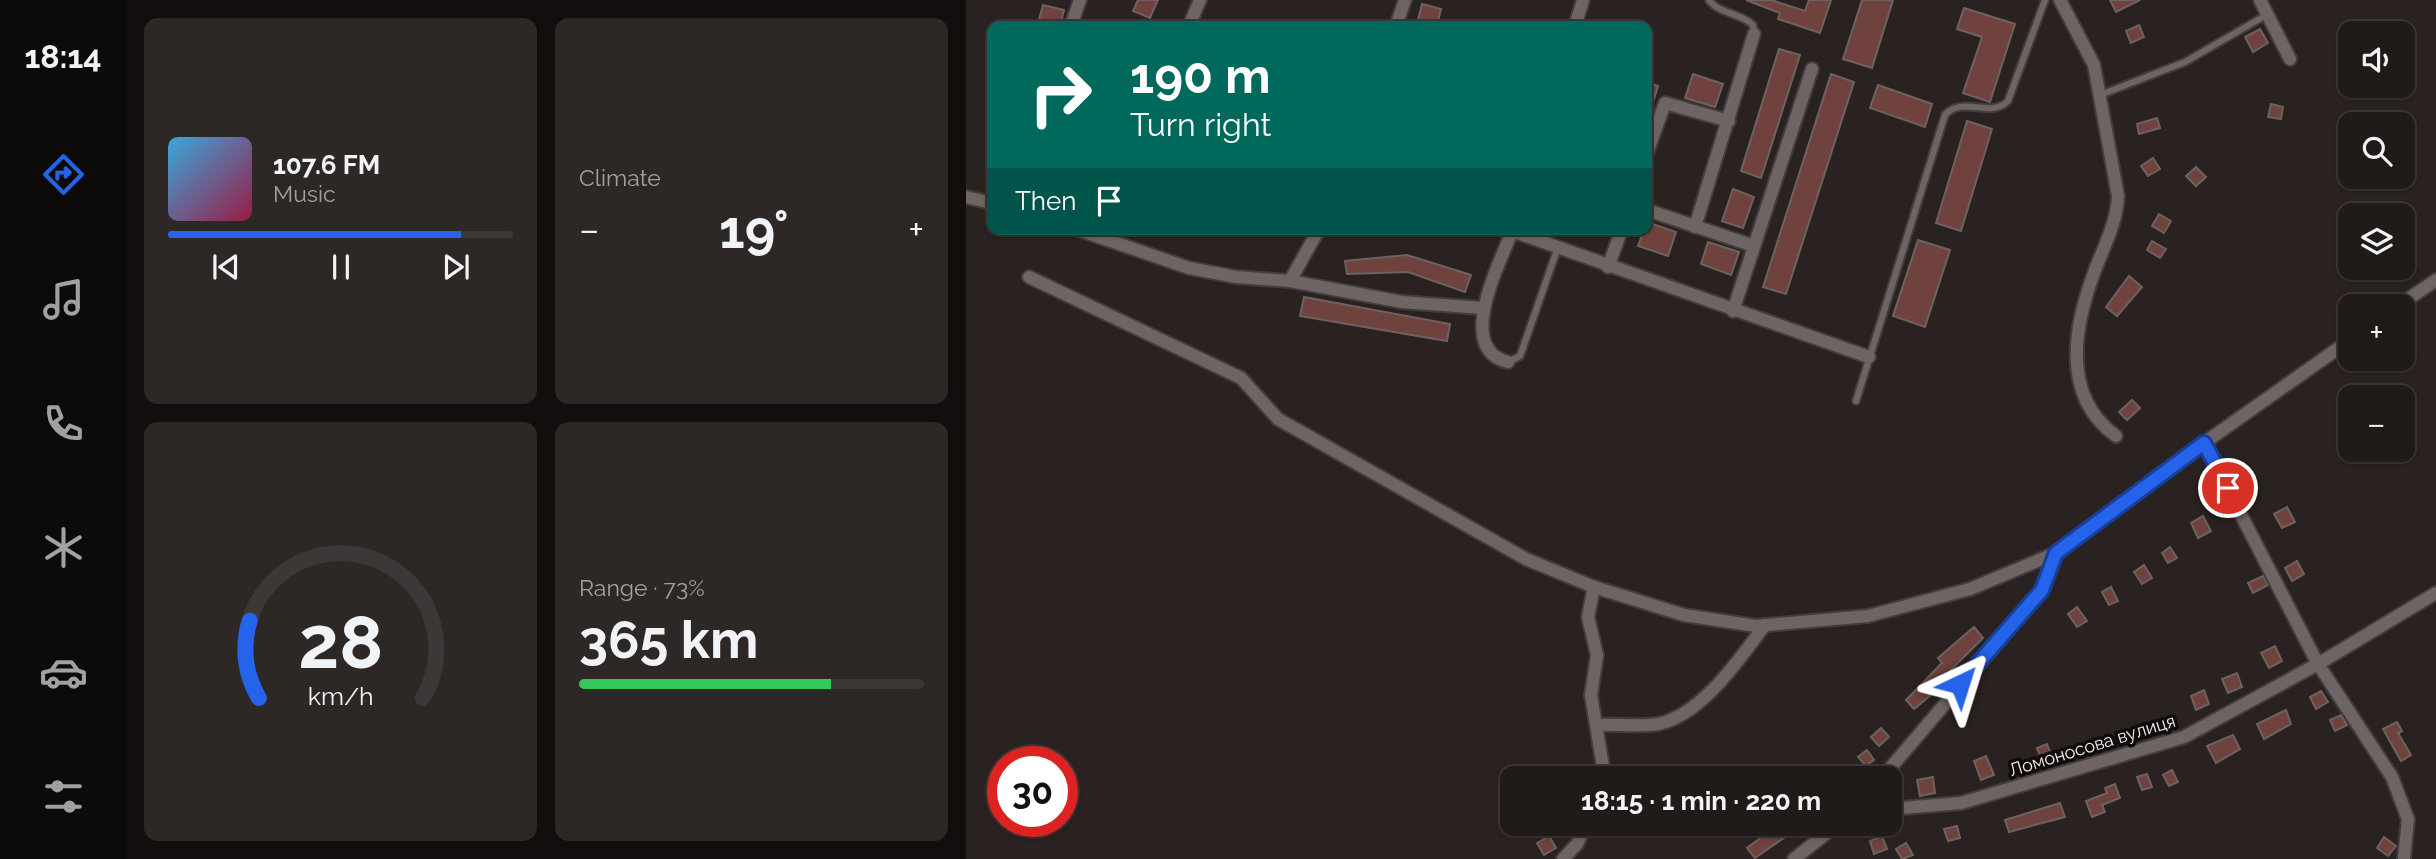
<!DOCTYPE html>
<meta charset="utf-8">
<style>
:root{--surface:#201a19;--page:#2d2726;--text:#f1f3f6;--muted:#a2a1a2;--line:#3d3838;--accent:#2563eb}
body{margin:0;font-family:Raleway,sans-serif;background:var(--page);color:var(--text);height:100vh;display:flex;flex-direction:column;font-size:26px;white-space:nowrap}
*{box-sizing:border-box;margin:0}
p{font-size:23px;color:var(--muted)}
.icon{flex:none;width:38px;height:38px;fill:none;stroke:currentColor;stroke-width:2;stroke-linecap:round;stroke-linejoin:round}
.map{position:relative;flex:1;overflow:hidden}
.side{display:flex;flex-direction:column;gap:18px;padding:18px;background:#120e0e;width:840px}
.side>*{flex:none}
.top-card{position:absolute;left:21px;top:21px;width:665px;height:214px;border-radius:14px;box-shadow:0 2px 5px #0004,0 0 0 2px var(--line);background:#00695c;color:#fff;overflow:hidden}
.buttons{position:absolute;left:1372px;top:21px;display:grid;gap:14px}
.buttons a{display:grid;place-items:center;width:77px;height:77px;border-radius:14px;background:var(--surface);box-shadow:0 2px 5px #0004,0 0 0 2px var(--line);font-size:35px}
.speed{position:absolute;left:21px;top:746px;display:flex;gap:14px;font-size:35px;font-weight:700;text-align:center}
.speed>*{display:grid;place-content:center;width:91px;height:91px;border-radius:50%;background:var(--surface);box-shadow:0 2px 5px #0004,0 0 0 2px var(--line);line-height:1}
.speed .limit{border:10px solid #d22;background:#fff;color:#111}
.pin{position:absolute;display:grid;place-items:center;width:60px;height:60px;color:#fff;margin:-30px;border:4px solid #fff;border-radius:50%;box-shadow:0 2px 7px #0007}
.me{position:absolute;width:77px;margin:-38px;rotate:41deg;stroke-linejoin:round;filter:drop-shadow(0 0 5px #0008)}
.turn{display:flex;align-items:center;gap:24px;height:147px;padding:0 28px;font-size:32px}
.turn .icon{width:91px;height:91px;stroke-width:2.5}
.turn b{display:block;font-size:49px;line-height:60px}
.then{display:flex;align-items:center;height:66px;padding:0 28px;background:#0003;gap:14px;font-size:26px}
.big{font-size:52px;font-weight:700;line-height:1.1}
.side .widget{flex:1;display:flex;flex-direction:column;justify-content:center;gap:10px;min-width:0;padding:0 24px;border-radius:14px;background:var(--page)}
.side .dial{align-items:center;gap:0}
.dial svg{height:182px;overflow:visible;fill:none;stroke:var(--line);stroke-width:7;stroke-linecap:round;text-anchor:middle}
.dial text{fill:var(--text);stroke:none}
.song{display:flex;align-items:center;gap:21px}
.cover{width:84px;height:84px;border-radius:10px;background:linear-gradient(135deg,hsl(200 70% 55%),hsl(340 70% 35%))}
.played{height:7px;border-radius:4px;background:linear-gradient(90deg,var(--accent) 85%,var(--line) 85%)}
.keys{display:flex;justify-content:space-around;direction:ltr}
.heat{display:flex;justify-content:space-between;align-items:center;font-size:38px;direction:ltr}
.charge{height:10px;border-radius:5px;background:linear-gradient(90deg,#34c759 73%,var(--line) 0)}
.side .tiles{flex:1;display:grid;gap:18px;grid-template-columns:repeat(2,1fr)}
.trip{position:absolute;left:534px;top:766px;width:402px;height:70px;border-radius:14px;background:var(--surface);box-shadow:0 2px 5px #0004,0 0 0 2px var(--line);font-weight:700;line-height:70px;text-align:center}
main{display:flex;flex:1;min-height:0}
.dock{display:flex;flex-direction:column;width:126px;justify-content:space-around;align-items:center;background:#0d0a0a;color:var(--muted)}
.dock .icon{width:49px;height:49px}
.dock .on{color:var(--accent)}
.dock b{font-size:32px;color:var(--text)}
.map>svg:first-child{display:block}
</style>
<main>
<nav class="dock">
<b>18:14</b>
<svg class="icon on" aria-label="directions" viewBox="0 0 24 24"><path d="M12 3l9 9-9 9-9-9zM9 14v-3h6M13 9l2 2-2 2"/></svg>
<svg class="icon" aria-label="music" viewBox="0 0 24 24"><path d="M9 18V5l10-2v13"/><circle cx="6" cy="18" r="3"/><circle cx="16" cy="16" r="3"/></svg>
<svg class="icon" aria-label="phone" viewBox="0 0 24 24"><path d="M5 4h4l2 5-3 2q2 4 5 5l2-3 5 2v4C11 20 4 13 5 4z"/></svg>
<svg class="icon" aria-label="climate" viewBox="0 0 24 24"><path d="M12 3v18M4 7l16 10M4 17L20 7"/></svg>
<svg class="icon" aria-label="car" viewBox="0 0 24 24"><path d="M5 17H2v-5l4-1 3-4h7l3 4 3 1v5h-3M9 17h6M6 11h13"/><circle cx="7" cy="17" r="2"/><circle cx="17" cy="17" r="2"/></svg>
<svg class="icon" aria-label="filters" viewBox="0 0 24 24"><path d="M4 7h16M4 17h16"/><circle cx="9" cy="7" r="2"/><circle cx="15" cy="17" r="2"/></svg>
</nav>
<section class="side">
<div class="tiles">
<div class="widget">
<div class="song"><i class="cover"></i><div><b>107.6 FM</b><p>Music</p></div></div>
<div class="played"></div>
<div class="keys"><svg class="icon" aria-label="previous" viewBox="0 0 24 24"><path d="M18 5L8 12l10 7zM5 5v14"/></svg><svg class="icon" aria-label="pause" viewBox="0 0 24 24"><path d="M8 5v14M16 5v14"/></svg><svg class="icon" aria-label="next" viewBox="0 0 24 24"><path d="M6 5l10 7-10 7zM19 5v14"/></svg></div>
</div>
<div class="widget"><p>Climate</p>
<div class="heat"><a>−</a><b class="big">19°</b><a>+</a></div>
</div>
<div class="widget dial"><svg viewBox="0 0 100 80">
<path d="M14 69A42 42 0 1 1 86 69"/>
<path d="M14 69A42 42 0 0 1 10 35" stroke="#2563eb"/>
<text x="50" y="56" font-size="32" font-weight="700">28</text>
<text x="50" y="72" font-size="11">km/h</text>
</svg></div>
<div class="widget"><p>Range · 73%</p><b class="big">365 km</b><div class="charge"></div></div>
</div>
</section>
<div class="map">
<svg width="1470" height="859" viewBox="0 0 1470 859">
<rect width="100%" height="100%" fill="#2a2221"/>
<g fill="#6f423d" stroke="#6c6261" stroke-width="2">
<polygon points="172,0 192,0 184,18 167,11"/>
<polygon points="780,0 805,0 839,11 843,0 865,0 854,33 812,19 814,13"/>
<polygon points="896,0 927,0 906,68 877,59"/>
<polygon points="1144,0 1174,0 1150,12"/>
<polygon points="456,4 475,9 471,25 452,20"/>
<polygon points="77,5 98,10 94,26 72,23"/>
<polygon points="998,8 1049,24 1024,102 997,93 1016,37 991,29"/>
<polygon points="1173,25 1178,37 1165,43 1160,31"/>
<polygon points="1294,29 1302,43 1287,52 1279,37"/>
<polygon points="813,49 834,55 795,178 775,171"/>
<polygon points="727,74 757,84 749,107 719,98"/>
<polygon points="865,74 888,82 820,294 797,287"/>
<polygon points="681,82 692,86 683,115 681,115"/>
<polygon points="912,85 966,104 959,127 904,108"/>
<polygon points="1305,104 1317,107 1315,119 1302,117"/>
<polygon points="1191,118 1194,128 1173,134 1171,124"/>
<polygon points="1001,121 1026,129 995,231 970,223"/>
<polygon points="1187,158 1194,169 1182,176 1175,166"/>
<polygon points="1230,167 1240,177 1230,186 1220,176"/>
<polygon points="767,189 788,197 777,228 756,221"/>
<polygon points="1193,214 1205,221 1198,233 1186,226"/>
<polygon points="681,222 710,232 702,256 672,246"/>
<polygon points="952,240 984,250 959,327 927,316"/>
<polygon points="1186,241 1200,249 1194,258 1181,250"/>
<polygon points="742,242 773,252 765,275 735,264"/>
<polygon points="441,255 505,275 499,292 442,272 381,274 379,261"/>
<polygon points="1163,276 1176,287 1151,316 1140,307"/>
<polygon points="338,297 484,324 481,341 334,316"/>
<polygon points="1166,400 1174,408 1161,420 1153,412"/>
<polygon points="1321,507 1329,522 1316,528 1308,514"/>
<polygon points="1237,516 1245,531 1232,538 1225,523"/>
<polygon points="1204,547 1211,558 1202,563 1196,553"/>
<polygon points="1331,561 1338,574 1326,581 1319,568"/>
<polygon points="1178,565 1186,578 1176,584 1168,572"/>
<polygon points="1297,576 1302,585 1287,593 1282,583"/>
<polygon points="1145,587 1152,601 1143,605 1136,592"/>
<polygon points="1111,607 1121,621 1111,627 1102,614"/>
<polygon points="1008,627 1017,638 975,680 978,684 948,709 940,700 976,663 972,658"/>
<polygon points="1309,646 1316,661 1303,668 1295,653"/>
<polygon points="1271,673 1276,687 1262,693 1256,679"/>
<polygon points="1238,690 1243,704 1230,710 1225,696"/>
<polygon points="1355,691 1362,702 1350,709 1344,697"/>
<polygon points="1320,710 1325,724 1298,739 1291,724"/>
<polygon points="1375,715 1381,725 1369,731 1364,720"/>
<polygon points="1431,722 1436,731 1432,733 1445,755 1435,761 1417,729"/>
<polygon points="915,728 923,737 913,746 905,737"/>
<polygon points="1267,735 1274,749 1250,763 1241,746"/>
<polygon points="1081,744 1086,757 1076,761 1071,748"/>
<polygon points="901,750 908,760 900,766 892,757"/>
<polygon points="1020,756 1028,775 1015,780 1008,761"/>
<polygon points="1206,770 1212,782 1203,786 1197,775"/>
<polygon points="1181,774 1186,787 1176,790 1171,777"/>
<polygon points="967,777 969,793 954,796 951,780"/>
<polygon points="1149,784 1154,798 1136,805 1139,812 1126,817 1120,801 1141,793 1139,788"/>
<polygon points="1094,803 1099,817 1043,832 1039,820"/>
<polygon points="813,824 822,835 789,858 781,848"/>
<polygon points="991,826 994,838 982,841 978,829"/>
<polygon points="583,836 590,848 578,855 571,843"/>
<polygon points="916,836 921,849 908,854 904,841"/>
<polygon points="1418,837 1430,846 1422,856 1411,848"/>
<polygon points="940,843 947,855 936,859 930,849"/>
</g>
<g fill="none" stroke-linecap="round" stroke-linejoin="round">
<defs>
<g id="service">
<path d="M743 0C753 14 775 13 787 25L788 34"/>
<polyline points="1134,95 1219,62 1302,14"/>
<polyline points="542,362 554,356 591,250"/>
<path d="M890 401 979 115C996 95 1024 119 1042 101L1079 0"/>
</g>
<g id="minor">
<path d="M1094 0 1128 65 1152 196C1151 223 1137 248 1128 273 1107 329 1096 397 1150 436"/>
<polyline points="1294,0 1324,59"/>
<polyline points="105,26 114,0"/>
<polyline points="223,26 234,0"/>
<polyline points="430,26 439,0"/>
<polyline points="609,26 617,0"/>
<polyline points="681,153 699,103 763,121"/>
<polyline points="0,197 26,203"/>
<polyline points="681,210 788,246"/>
<polyline points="729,227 788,34"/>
<polyline points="110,229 223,268 270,277 324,281 436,302 516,308"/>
<polyline points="546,231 903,357"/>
<polyline points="642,267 656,229"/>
<polyline points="63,277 275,378 312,419 560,559 628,587 718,615 790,626 902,616 1004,589 1090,553 1238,443 1384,340"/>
<polyline points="324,281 353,229"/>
<polyline points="1432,306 1470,280"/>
<polyline points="767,311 846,69"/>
<path d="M542 362C487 349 536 259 547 229"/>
<polyline points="1238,443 1352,664 1426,777 1442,819 1438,859"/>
<polyline points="628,587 622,617 631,655 625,695 639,779"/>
<path d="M631 725C650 724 673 727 692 724 736 715 774 658 799 625"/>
<polyline points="915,779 1076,590 1090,553"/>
<polyline points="924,809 995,803 1218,737 1352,664 1470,593"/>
<polyline points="597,859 611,844 620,824"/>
<polyline points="828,859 872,824"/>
</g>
</defs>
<use href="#service" stroke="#443d3d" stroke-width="10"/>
<use href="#minor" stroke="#443d3d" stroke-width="16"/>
<use href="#service" stroke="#6e6463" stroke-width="6"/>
<use href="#minor" stroke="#6e6463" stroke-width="12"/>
</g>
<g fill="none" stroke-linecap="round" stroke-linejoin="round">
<defs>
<polyline id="route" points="994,684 1076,590 1090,553 1238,443 1262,488"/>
</defs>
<use href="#route" stroke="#184099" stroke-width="18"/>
<use href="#route" stroke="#2563eb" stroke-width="12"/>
</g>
<g text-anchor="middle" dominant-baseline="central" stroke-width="7" stroke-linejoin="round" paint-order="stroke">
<g font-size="18" fill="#f3eded" stroke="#100c0c">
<text transform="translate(1126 745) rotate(-17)">Ломоносова вулиця</text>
</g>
</g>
</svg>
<div class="buttons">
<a><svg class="icon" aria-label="sound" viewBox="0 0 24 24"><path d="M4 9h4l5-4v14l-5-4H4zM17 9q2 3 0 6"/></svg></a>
<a><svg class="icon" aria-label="search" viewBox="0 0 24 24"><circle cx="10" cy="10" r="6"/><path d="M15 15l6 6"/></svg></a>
<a><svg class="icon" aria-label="layers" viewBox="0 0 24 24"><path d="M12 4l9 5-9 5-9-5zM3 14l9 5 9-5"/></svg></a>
<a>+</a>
<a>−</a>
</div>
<div class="speed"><div class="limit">30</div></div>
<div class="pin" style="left:1262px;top:488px;background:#d93025"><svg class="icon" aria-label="arrive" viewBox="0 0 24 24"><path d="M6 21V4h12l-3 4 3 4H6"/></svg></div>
<svg class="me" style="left:994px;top:684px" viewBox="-20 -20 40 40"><path d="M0-17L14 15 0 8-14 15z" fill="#2563eb" stroke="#fff" stroke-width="4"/></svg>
<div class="trip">18:15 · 1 min · 220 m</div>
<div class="top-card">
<div class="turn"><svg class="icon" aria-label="right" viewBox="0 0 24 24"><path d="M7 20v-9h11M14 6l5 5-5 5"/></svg><div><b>190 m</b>Turn right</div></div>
<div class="then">Then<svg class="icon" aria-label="arrive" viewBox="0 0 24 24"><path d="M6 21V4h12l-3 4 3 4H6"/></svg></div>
</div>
</div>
</main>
